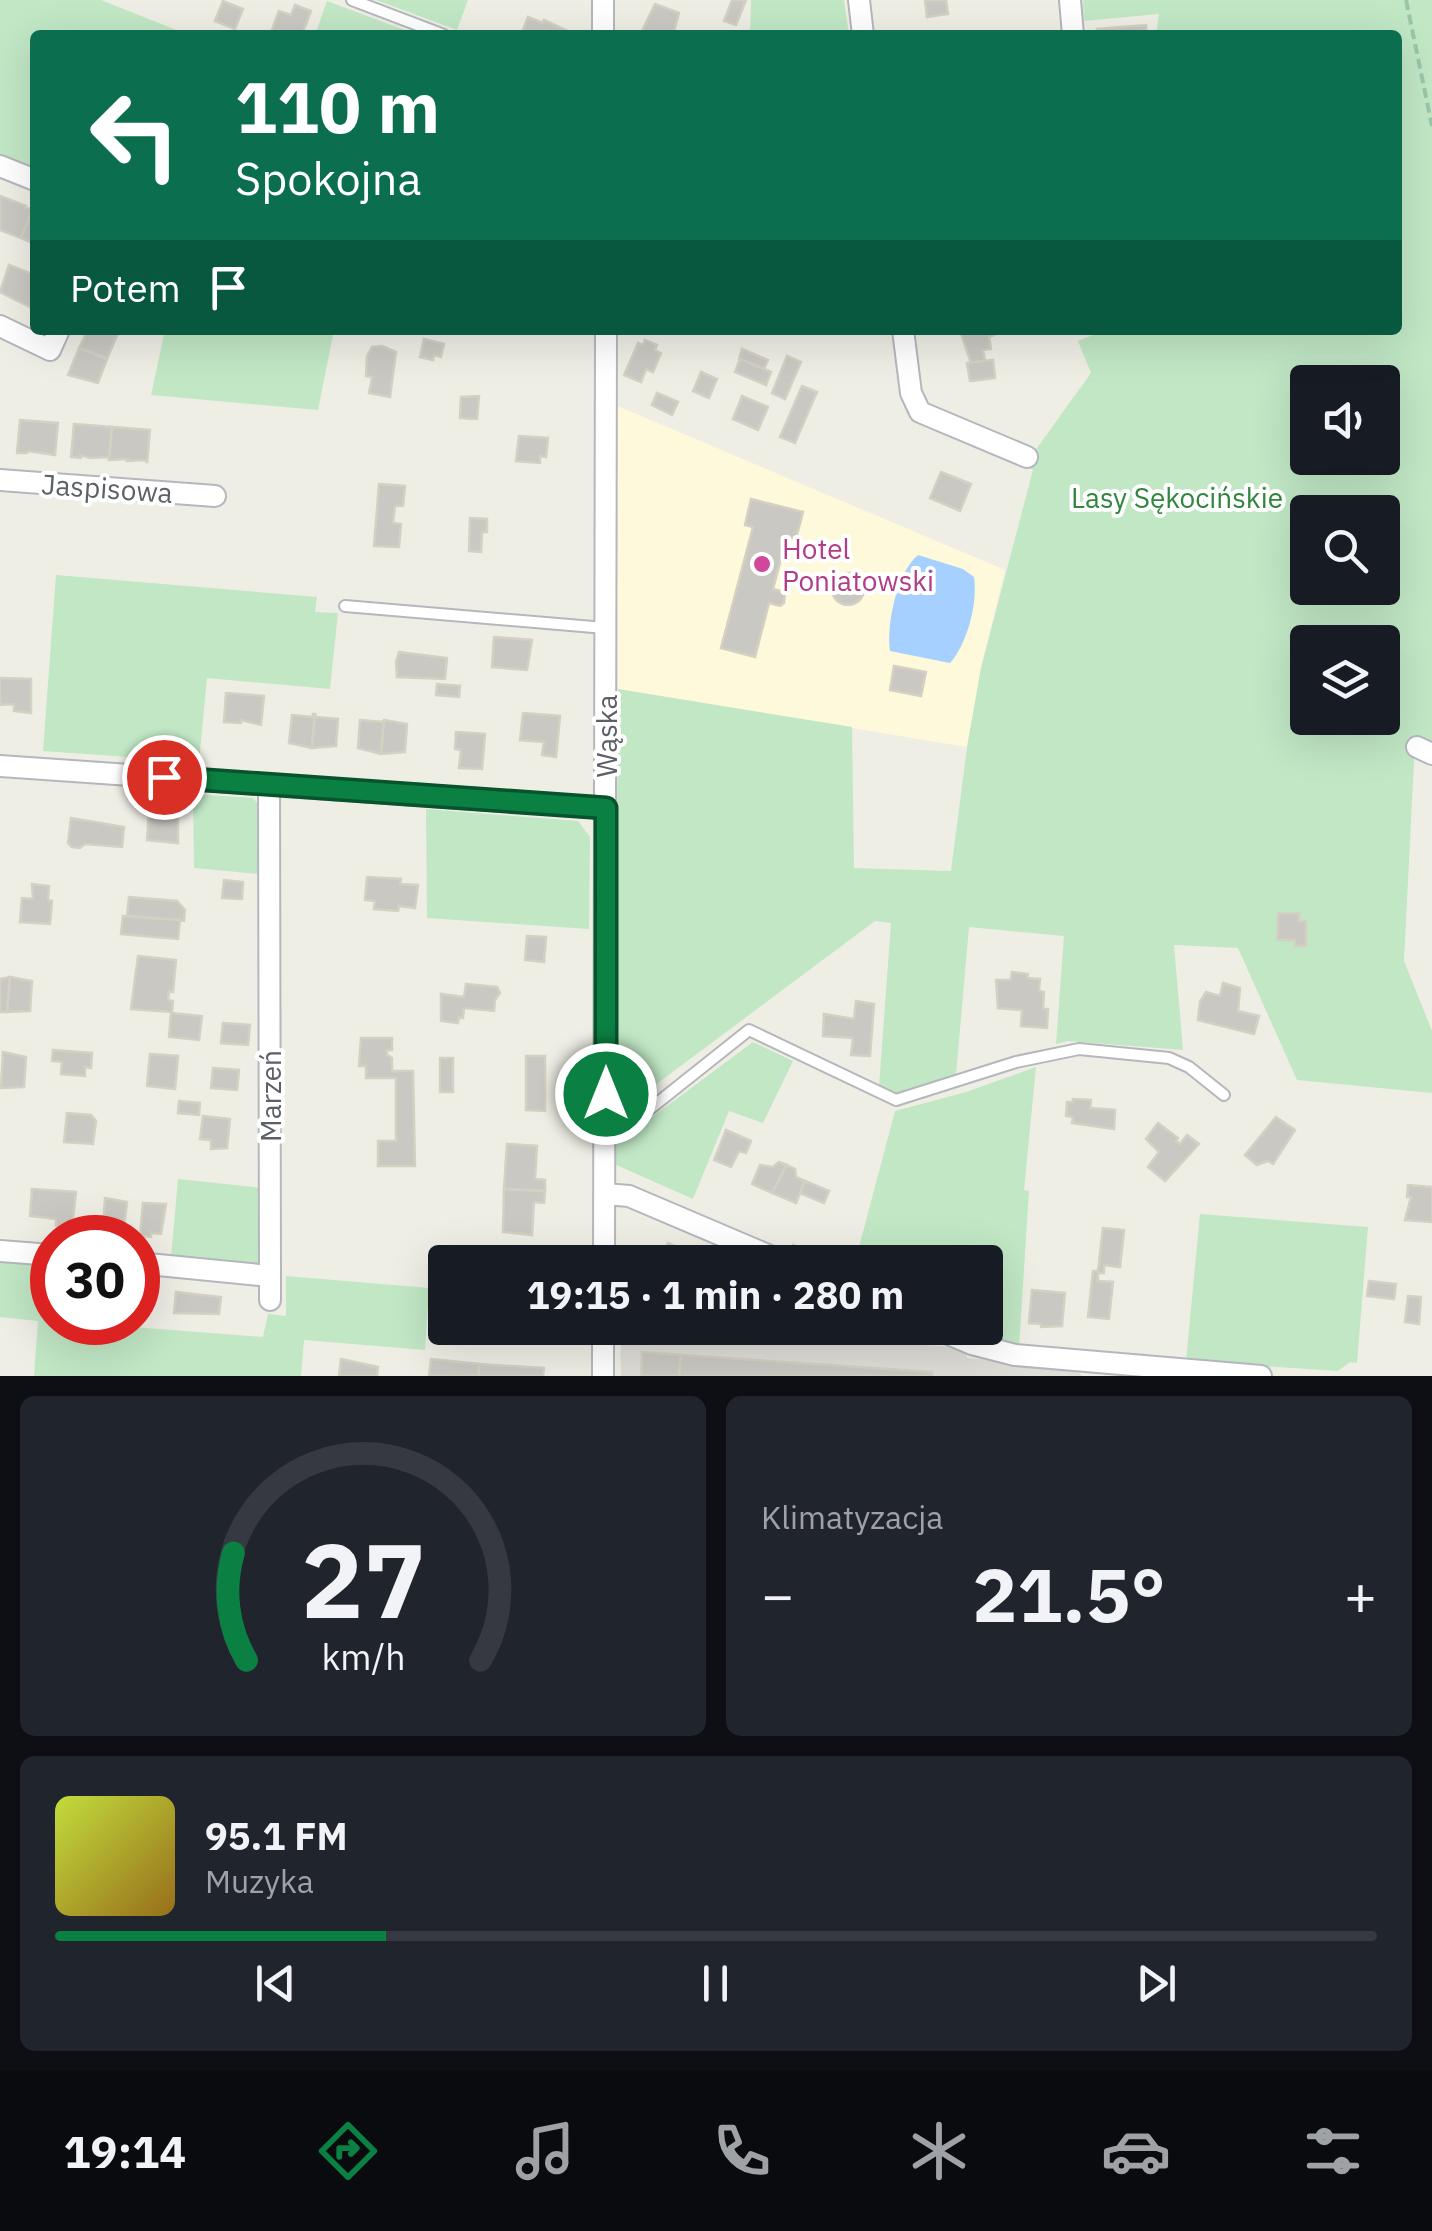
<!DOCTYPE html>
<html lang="pl">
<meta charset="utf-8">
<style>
:root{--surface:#171b24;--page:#20242c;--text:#f1f3f6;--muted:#9ea1a6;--line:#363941;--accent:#0b8043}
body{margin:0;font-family:"IBM Plex Sans",sans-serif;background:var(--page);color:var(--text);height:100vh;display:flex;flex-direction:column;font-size:38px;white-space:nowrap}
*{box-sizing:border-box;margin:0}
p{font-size:32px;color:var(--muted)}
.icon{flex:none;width:55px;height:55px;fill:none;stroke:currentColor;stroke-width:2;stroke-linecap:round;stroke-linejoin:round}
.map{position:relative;height:1376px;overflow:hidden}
.sheet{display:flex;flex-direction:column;gap:20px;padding:20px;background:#0d0f14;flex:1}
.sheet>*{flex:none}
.guide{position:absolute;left:30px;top:30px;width:1372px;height:305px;border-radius:10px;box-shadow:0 10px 40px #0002;background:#0b6e4f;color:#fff;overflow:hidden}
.buttons{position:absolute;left:1290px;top:365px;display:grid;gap:20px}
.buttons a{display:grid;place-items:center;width:110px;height:110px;border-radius:10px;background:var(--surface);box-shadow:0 10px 40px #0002;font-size:50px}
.speed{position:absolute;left:30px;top:1215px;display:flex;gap:20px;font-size:50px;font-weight:700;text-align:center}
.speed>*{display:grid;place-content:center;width:130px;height:130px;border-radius:50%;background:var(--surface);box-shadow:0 10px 40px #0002;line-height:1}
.speed .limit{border:15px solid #d22;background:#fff;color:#111}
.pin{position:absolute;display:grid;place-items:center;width:85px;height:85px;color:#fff;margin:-42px;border:5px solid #fff;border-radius:50%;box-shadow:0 2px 10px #0007}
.me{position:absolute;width:110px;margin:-55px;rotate:0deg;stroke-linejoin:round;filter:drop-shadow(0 0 8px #0008)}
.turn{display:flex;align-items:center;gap:35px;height:210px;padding:0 40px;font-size:45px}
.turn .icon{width:130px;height:130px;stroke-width:2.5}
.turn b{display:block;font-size:70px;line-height:85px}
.then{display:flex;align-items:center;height:95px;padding:0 40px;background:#0003;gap:20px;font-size:38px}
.big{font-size:75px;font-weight:700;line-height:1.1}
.sheet .card{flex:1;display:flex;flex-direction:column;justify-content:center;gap:15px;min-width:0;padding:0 35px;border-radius:15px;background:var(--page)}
.sheet .dial{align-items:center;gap:0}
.dial svg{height:260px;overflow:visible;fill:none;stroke:var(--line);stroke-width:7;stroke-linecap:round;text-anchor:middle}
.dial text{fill:var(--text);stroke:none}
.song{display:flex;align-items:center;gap:30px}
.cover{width:120px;height:120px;border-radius:15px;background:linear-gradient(135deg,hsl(70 70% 55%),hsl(40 70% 35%))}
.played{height:10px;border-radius:5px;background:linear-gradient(90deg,var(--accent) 25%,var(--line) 25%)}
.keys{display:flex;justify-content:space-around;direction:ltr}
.heat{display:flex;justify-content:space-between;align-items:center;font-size:55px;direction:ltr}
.sheet .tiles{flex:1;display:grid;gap:20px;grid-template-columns:1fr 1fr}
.card:last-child{grid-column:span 2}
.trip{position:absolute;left:428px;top:1245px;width:575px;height:100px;border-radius:10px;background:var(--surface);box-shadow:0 10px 40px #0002;font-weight:700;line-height:100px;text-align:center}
.dock{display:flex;height:160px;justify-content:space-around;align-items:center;background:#090b0e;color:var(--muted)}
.dock .icon{width:70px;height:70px}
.dock .on{color:var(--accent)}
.dock b{font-size:45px;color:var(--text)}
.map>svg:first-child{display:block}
</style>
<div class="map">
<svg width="1432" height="1376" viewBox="0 0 1432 1376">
<rect width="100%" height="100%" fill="#efeee5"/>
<polygon fill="#fef9db" points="615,405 1005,570 981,668 967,747 618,689"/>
<polygon fill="#deddd7" points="620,1328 692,1328 965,1348 967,1358 1075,1367 1082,1376 621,1376"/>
<g fill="#c1e7c5" fill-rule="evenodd">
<polygon points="0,0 101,0 189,35 35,35 35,170 0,156"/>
<polygon points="376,0 468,0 457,30"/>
<polygon points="751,0 844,0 849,35 756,35 750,33"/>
<path d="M1083 0H1432V749L1415 742 1404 961 1432 1031V1093L1297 1080 1238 948 1174 945 1183 1050 1068 1041 1056 1044 1064 936 969 927 956 1075 897 1094 879 1086 891 923 875 921 615 1115 618 689 852 727 854 868 951 871 967 747 981 668 1033 470 1027 467 1037 448 1091 373 1078 341 1105 330H1398V35H1156L1159 14 1084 21ZM1308 382H1382V458H1308ZM1308 512H1382V588H1308ZM1308 642H1382V718H1308Z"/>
<polygon points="327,1 418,35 315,35"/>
<polygon points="165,330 334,330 318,410 151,395"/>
<polygon points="56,575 317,597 315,612 338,613 330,689 207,678 199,762 43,751"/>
<polygon points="193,794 253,798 261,807 260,874 194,868"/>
<polygon points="426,809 578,821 590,837 589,929 427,918"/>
<polygon points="753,1042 793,1061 763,1123 729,1111 693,1199 612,1163 612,1147"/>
<polygon points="1036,1067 1024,1190 1029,1191 1019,1348 969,1328 985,1328 985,1262 855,1262 895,1111 966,1092"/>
<polygon points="178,1179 262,1188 262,1265 171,1258"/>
<polygon points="1200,1214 1368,1227 1357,1363 1350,1362 1338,1371 1186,1361"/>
<polygon points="0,1261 52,1265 52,1322 108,1323 108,1325 263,1337 268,1314 286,1316 286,1276 429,1288 425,1350 304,1340 301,1376 34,1376 38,1321 0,1317"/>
</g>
<path fill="#a5d0ff" d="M918 555 963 569 974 577C978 603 967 644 950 663L890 651C886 625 897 572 918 555Z"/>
<g fill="#cac8c2" stroke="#d4d1c3" stroke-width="2.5">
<polygon points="732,0 746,0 736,25 724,21"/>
<polygon points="925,0 946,0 948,14 927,17"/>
<polygon points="223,1 243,9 235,29 215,21"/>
<polygon points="655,4 679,13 673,35 640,35"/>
<polygon points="295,5 311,11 303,32 300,31 298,35 270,35 279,11 291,15"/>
<polygon points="528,17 543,23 544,20 574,34 521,35"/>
<polygon points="1146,25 1147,35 1097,35 1097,29"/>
<polygon points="0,196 26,206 25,208 33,209 21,238 0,230"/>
<polygon points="33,209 35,213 35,244 21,238"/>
<polygon points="9,265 35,275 35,294 30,307 0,292"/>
<polygon points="88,330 119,331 107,359 79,348"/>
<polygon points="960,330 992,330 994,335 989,337 991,349 983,350 985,361 971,363"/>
<polygon points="424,339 444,344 441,357 434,355 433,360 420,357"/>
<polygon points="645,340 657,345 655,350 661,353 653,372 646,369 641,382 624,375 638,343 643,345"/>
<polygon points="382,346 396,352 390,397 369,393 372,377 366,376 367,356 372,347"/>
<polygon points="79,348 107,359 98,383 68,375"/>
<polygon points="742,349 768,360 764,369 739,359"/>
<polygon points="787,356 801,362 785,399 772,393"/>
<polygon points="740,359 771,372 766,385 735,372"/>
<polygon points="993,360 995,378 970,381 967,363"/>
<polygon points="701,372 717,379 709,398 693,391"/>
<polygon points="802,386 817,392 795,443 780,437"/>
<polygon points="657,393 678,402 672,415 652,405"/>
<polygon points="479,396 477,419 460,418 461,397"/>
<polygon points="742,396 768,407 758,430 733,419"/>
<polygon points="20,420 58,423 55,455 28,451 27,453 17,453"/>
<polygon points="74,424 112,427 109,460 109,457 90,458 81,455 81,458 71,457"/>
<polygon points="112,427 150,430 147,463 146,460 127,461 128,459 109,460"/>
<polygon points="519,436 548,438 546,457 540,456 540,463 516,461"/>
<polygon points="941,472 971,484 960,511 930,498"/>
<polygon points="379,484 405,486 403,506 395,506 393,523 401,524 399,547 374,546"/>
<polygon points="751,499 803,512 796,539 787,536 773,589 785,592 784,603 780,606 769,603 755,657 721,648 753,527 745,525"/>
<polygon points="470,518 487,519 487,532 482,532 481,552 469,551"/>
<circle cx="848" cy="589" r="16"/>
<polygon points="494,637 532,640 527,670 492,667"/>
<polygon points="399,652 447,658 445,679 397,677 396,662"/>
<polygon points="894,666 926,672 921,696 890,690"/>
<polygon points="0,678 31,679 31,713 14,711 14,704 0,705"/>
<polygon points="437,684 460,686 459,697 436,695"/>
<polygon points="226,693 264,696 261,725 241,720 241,723 224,722"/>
<polygon points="523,713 560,716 556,757 542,755 544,742 520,740"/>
<polygon points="313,714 315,714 312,748 289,743 292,715 314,717"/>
<polygon points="315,714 316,717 338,719 336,746 312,748"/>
<polygon points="360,720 383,722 384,720 381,754 358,748"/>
<polygon points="384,720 407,724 405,752 381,754"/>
<polygon points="456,732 485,734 482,769 459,768 461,750 455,749"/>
<polygon points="149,809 178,811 178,843 147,840"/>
<polygon points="71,818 124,827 122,847 85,844 80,848 72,847 68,843"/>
<polygon points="367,877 401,879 400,884 418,885 415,908 399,906 398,911 374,909 375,901 365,900"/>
<polygon points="224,880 243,882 242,899 222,898"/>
<polygon points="32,884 49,886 48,900 52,901 50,924 20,922 22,898 33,899"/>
<polygon points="129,897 177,901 185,910 184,921 127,916"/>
<polygon points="1278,913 1299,913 1299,921 1306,921 1306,946 1295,946 1295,940 1277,940"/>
<polygon points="123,916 180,920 178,939 121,934"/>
<polygon points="527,936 546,937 544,962 525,960"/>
<polygon points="138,956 176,960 173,992 169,991 168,1000 173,1001 172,1012 131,1009"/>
<polygon points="1012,972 1028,974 1027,978 1040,979 1039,991 1044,992 1043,1009 1048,1009 1047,1028 1021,1026 1022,1010 998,1008 996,980 1011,980"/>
<polygon points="10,977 32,981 30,1011 7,1012"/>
<polygon points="10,977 7,1012 0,1012 0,979"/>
<polygon points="1223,983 1240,988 1238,1011 1259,1016 1254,1034 1198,1020 1200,1002 1206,992 1220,996"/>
<polygon points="466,984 497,987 500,993 495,1000 494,1011 464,1008 463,1018 459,1017 458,1023 441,1021 441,994 464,997"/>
<polygon points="856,1001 874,1004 870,1056 851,1055 853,1038 823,1036 824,1014 854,1019"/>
<polygon points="171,1013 202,1016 199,1040 169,1037"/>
<polygon points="223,1023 250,1025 248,1045 221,1043"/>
<polygon points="361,1038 392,1038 392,1050 387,1050 387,1055 392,1058 392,1071 413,1071 415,1166 378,1166 378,1141 396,1141 396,1078 366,1078 366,1066 359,1066"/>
<polygon points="53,1050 92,1053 91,1068 85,1067 85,1076 61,1074 62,1062 52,1061"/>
<polygon points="3,1052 26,1057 24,1087 1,1088"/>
<polygon points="150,1054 178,1056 175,1089 147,1086"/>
<polygon points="526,1056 545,1056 545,1111 526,1110"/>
<rect x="440" y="1058" width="13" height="34"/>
<polygon points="213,1068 239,1070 237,1090 211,1088"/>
<polygon points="1073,1099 1091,1100 1090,1108 1115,1110 1114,1129 1072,1123 1073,1117 1066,1116 1067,1102 1073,1102"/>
<polygon points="179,1101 200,1103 199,1115 178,1113"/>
<polygon points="67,1113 91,1115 96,1121 93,1144 64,1142"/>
<polygon points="203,1116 230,1119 227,1148 211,1149 211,1140 200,1139"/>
<polygon points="1276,1117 1295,1130 1273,1164 1268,1161 1257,1165 1245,1155"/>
<polygon points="1158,1123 1178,1138 1176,1141 1180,1144 1187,1135 1199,1144 1165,1181 1148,1167 1159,1152 1146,1139"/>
<polygon points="726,1130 751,1141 746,1153 739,1151 731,1167 714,1160"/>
<polygon points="507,1144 537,1146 535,1179 545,1180 545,1191 504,1189"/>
<polygon points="779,1162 787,1165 772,1193 752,1184 760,1165 773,1167"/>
<polygon points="787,1165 795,1169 796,1177 805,1181 796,1203 772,1193"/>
<polygon points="805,1181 829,1191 824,1203 800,1193"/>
<polygon points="1408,1185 1432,1187 1432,1222 1405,1220 1411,1197 1407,1197"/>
<polygon points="32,1189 76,1192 72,1228 56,1226 56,1219 30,1216"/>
<polygon points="504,1189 545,1191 544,1203 534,1202 532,1235 503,1232"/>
<polygon points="105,1198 127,1202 123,1235 112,1234 113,1229 103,1228"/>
<polygon points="143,1203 166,1204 161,1234 151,1233 151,1237 140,1236"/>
<polygon points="1103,1228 1124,1230 1120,1267 1104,1265 1104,1273 1098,1273 1098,1281 1113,1282 1109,1319 1088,1317 1093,1271 1098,1271"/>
<polygon points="668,1243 708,1262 670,1262 661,1258"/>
<polygon points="793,1245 828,1259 827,1262 798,1262 788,1258"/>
<polygon points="1369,1281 1396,1284 1394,1299 1367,1296"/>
<polygon points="1032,1290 1065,1293 1062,1326 1041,1327 1041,1324 1029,1323"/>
<polygon points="176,1292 221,1297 219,1314 174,1313"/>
<polygon points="1408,1296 1421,1297 1419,1324 1405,1322"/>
<polygon points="503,1328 541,1328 541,1342 502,1340"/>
<polygon points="642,1352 681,1355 679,1376 641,1376"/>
<polygon points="681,1355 932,1372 932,1376 679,1376"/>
<polygon points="341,1359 378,1367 377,1376 339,1376"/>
<polygon points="431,1359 479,1364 479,1376 429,1376"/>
<polygon points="479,1364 544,1368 543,1376 479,1376"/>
</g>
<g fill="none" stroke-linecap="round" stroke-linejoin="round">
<defs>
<g id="lane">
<polyline points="352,0 444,35"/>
<polyline points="345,606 605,628"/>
<polyline points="605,1133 622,1131 749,1030 896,1100 1016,1062 1079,1049 1169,1058 1189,1067 1224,1095"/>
</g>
<g id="street">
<polyline points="859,0 863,35"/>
<polyline points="1070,0 1073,35"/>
<polyline points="603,35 603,0"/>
<polyline points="0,166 35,180"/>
<polyline points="0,326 50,350 59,330"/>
<polyline points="903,330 911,393 920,412 1027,457"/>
<polyline points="0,480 215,496"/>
<polyline points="1417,747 1432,754"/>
<polyline points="0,766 606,808"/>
<polyline points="605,1194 629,1196 784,1262"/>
<polyline points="0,1251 52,1255"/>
<polyline points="604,1262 606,330"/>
<polyline points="138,1263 270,1276 269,784"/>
<polyline points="270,1276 270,1300"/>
<polyline points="603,1328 603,1376"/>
<polyline points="934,1328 972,1344 1015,1355 1261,1376"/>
</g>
</defs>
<use href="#lane" stroke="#b5b7bc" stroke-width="14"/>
<use href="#street" stroke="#b5b7bc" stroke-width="24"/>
<polyline stroke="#99c6aa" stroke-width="4" stroke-dasharray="10 5" stroke-linecap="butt" points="1406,0 1432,126"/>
<use href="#lane" stroke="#fff" stroke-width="10"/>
<use href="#street" stroke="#fff" stroke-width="20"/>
</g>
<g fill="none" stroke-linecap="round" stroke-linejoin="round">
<defs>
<polyline id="route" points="164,777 606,808 606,1094"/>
</defs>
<use href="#route" stroke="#07532c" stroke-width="25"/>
<use href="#route" stroke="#0b8043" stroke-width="18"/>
</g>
<circle fill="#d1479c" stroke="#fff" stroke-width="4" cx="762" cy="564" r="10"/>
<g text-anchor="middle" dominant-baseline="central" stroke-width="8" stroke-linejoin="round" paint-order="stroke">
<g font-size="28" fill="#5d6066" stroke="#fff">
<text transform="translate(107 488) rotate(4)">Jaspisowa</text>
<text transform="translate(606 736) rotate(-90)">Wąska</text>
<text transform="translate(270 1096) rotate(-90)">Marzeń</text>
</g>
<g font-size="28" fill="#33863f" stroke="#fff">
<text x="1177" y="497">Lasy Sękocińskie</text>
</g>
<g font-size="28" fill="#b23c85" stroke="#fff" text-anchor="start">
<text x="782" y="548">Hotel<tspan x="782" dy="32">Poniatowski</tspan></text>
</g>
</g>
</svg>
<div class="buttons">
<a><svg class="icon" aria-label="sound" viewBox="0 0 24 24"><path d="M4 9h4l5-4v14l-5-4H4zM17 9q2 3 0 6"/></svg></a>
<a><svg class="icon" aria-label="search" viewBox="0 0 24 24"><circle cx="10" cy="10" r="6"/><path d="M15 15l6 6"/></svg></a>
<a><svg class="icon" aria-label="layers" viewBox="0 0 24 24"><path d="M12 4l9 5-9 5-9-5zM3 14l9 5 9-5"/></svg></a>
</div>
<div class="speed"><div class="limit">30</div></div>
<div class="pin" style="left:164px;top:777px;background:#d93025"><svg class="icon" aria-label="arrive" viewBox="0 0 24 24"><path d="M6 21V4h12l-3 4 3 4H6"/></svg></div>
<svg class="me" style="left:606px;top:1094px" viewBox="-20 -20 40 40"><circle r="17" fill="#0b8043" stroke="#fff" stroke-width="3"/><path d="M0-11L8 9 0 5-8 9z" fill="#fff"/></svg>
<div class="trip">19:15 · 1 min · 280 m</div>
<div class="guide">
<div class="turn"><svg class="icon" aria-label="left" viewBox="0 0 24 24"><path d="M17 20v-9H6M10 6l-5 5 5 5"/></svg><div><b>110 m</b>Spokojna</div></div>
<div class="then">Potem<svg class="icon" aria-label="arrive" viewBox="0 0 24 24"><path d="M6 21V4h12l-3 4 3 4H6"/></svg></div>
</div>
</div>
<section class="sheet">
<div class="tiles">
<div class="card dial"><svg viewBox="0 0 100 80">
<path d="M14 69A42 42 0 1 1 86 69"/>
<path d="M14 69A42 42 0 0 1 10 36" stroke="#0b8043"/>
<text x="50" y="56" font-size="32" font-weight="700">27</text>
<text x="50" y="72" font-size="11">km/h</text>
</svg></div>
<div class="card"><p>Klimatyzacja</p>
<div class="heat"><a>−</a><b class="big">21.5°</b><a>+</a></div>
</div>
<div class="card">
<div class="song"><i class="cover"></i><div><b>95.1 FM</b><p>Muzyka</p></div></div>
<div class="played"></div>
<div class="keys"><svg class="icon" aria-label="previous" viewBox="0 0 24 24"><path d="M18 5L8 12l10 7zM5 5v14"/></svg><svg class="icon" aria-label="pause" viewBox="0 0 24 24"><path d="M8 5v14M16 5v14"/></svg><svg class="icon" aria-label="next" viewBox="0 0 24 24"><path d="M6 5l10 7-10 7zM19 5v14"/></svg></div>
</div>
</div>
</section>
<nav class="dock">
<b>19:14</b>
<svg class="icon on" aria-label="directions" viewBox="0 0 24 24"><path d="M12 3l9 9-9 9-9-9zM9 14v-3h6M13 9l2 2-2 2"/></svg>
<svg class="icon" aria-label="music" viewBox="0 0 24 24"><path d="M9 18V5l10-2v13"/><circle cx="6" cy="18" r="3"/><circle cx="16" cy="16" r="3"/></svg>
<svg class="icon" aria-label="phone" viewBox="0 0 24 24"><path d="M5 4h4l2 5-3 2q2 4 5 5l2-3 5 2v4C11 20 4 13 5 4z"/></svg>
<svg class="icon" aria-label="climate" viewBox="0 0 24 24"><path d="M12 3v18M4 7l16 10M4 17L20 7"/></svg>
<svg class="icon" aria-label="car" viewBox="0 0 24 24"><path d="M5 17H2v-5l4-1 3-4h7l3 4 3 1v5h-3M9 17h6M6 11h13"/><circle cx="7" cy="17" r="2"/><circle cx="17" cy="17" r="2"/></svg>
<svg class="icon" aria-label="filters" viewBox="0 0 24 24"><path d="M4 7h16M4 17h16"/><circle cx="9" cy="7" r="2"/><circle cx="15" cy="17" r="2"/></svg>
</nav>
